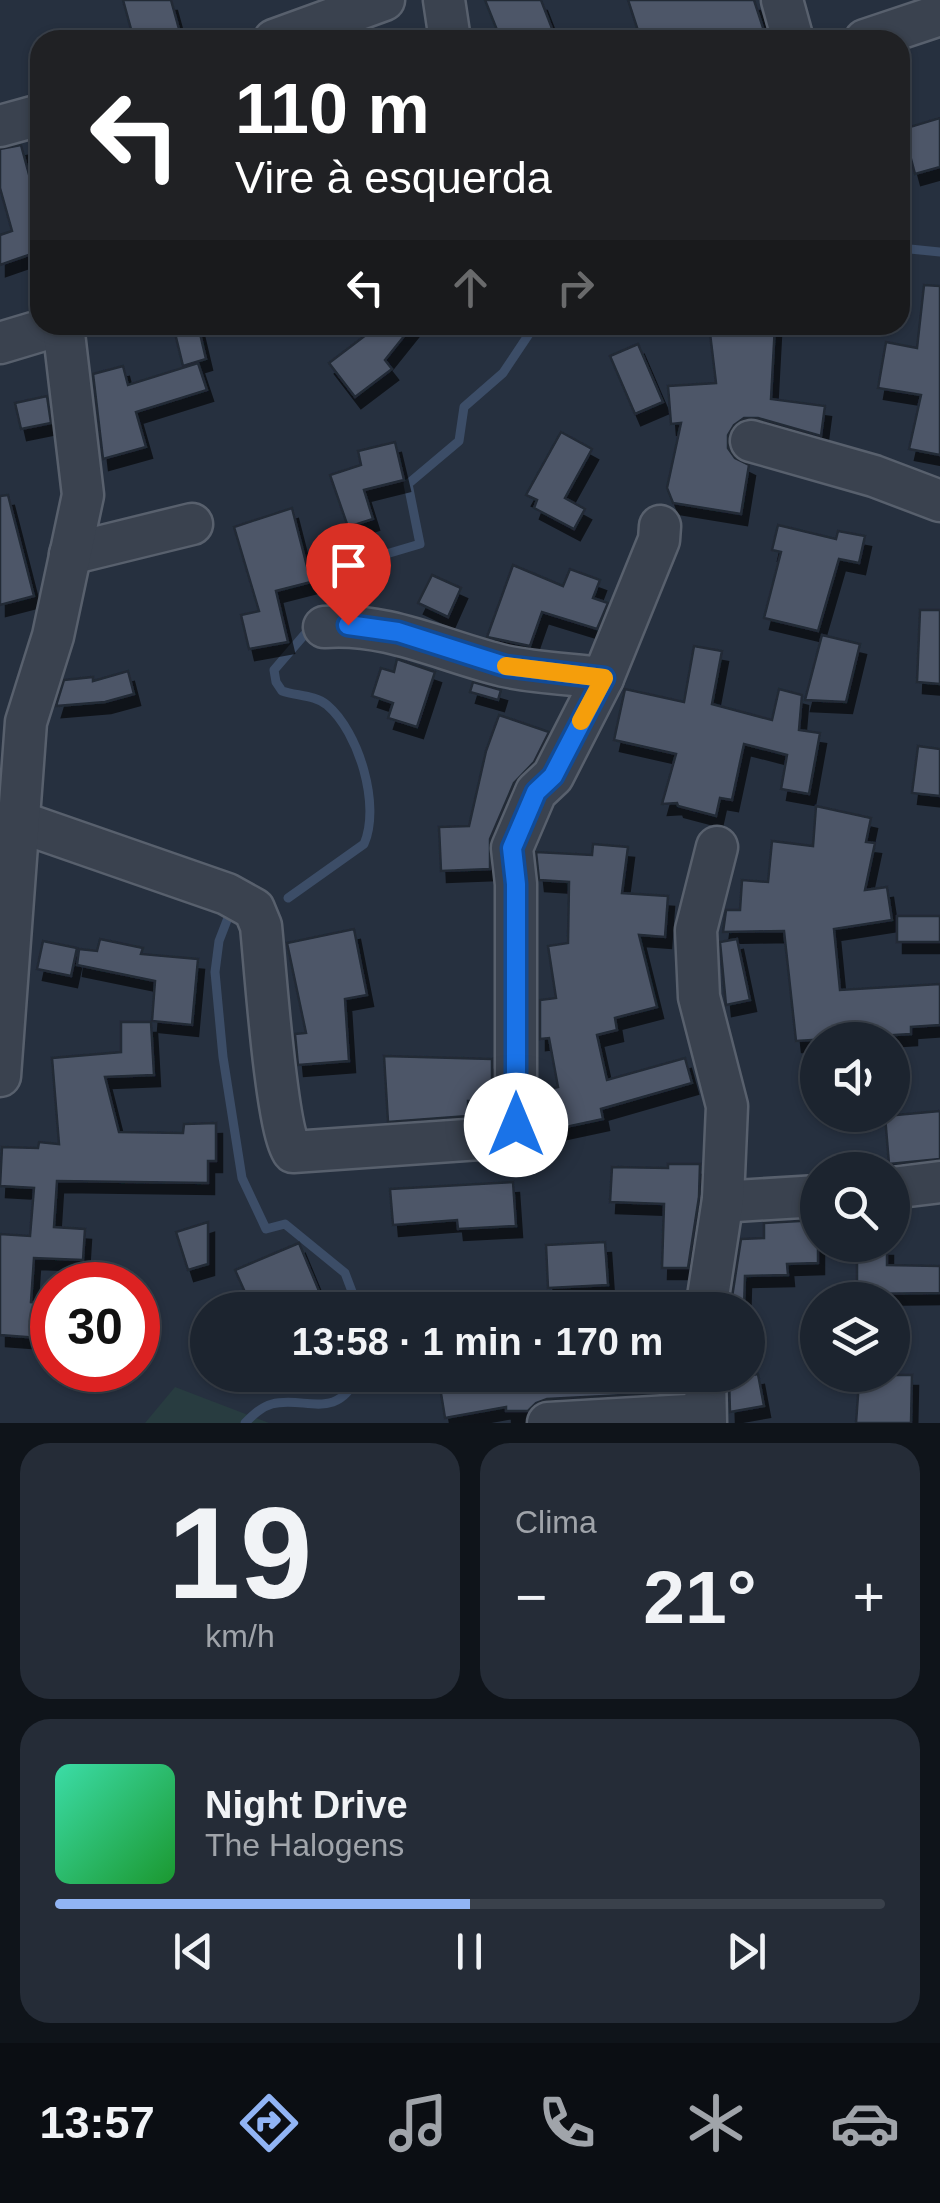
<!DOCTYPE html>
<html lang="pt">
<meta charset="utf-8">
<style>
:root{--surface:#1c242f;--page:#252c37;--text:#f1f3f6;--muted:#a0a4aa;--line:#3a414b;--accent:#91b4f4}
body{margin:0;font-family:Arial,sans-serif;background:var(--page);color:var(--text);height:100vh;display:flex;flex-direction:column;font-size:38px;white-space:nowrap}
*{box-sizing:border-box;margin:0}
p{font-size:32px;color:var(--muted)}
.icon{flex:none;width:55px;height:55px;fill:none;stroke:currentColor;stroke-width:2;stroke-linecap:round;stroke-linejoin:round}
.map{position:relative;height:1423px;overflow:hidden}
.details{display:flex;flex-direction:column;gap:20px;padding:20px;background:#0f141a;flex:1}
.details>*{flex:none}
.hud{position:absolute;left:30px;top:30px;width:880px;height:305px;border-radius:30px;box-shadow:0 2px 8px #0004,0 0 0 2px var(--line);background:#202124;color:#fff;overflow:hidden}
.tools{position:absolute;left:800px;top:1022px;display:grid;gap:20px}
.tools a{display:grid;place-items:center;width:110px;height:110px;border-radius:50%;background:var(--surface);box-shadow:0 2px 8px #0004,0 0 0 2px var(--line);font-size:50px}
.speed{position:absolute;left:30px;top:1262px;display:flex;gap:20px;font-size:50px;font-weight:700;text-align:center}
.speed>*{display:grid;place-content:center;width:130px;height:130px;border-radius:50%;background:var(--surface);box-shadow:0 2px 8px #0004,0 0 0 2px var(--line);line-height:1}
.speed .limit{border:15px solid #d22;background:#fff;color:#111}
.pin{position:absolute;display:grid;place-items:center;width:85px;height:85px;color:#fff;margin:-102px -42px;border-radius:50% 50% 50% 0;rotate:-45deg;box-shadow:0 0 10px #0007}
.pin .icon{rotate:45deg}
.me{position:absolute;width:110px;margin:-55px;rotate:0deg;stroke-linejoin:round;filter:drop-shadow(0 0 8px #0008)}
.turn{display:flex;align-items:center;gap:35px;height:210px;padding:0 40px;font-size:45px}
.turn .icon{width:130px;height:130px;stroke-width:2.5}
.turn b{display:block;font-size:70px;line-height:85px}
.lanes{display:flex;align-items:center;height:95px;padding:0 40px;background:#0003;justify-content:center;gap:50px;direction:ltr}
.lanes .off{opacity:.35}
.big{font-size:75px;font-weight:600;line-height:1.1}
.details .widget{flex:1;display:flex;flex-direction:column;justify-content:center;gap:15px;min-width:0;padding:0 35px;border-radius:30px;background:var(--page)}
.details .dial{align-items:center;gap:0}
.dial b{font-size:130px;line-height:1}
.song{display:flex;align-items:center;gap:30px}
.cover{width:120px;height:120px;border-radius:15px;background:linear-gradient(135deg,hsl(160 70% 55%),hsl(130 70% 35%))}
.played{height:10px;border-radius:5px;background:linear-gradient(90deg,var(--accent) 50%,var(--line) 50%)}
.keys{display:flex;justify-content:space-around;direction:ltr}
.heat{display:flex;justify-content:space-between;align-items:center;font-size:55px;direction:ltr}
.details .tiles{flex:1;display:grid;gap:20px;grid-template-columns:1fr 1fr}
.widget:last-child{grid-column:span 2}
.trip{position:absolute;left:190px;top:1292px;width:575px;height:100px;border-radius:50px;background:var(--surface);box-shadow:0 2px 8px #0004,0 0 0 2px var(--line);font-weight:600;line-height:100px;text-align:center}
.dock{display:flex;height:160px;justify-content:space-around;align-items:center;background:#0b0e13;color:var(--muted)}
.dock .icon{width:70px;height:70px}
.dock .on{color:var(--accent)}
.dock b{font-size:45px;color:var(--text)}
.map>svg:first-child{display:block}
</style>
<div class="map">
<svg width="940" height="1423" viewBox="0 0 940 1423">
<defs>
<filter id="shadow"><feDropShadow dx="6" dy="11" stdDeviation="0" flood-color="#0009"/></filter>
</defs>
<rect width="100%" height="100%" fill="#26303f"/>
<polygon fill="#283c40" points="175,1387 269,1423 145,1423"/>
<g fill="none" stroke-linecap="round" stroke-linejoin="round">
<g stroke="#3c4d67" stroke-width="9">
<polyline points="900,248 940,252"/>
<polyline points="340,609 350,607 366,560 420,544 408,484 459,441 464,407 503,373 535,325"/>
<path d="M288 898 364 844C381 806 359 732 327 705 315 695 297 696 282 691L276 682 274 670 311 627"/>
<polyline points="231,910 219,941 215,972 223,1057 242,1178 266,1229 285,1224 345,1273 359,1310"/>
<path d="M245 1423C253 1415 261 1407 272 1404 304 1395 336 1423 358 1375"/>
</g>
</g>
<g fill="#4d5768" stroke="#212936" stroke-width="2.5" filter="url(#shadow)">
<polygon points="123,0 171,0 182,40 134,40"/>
<polygon points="485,0 541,0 553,31 529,40 501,40"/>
<polygon points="628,0 754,0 767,40 641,40"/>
<polygon points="940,118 940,167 915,174 903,129"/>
<polygon points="21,145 40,215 40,251 0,265 0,235 12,231 0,188 0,149"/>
<polygon points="924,285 940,286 940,455 909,449 921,395 878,388 886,342 917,348"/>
<polygon points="173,325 198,325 206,359 183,366"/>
<polygon points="379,325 413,325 385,360 392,369 355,397 329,363"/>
<polygon points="709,325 775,325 771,399 825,406 821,436 758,418 744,418 734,425 728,435 728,448 735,458 749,465 741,514 673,503 667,488 681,423 671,424 668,386 716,383"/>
<polygon points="638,344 663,402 635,414 610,356"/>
<polygon points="198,363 207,390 136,412 146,447 103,459 93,374 123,366 128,385"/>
<polygon points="47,396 51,423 21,429 15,403"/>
<polygon points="561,432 592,449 565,498 585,509 574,529 534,508 537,500 526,495"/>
<polygon points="395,442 404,480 364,490 373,519 348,527 330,475 361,465 358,451"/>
<polygon points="8,495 34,596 0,605 0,496"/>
<polygon points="292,508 311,582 276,591 288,642 249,649 241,615 259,611 234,527"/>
<polygon points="778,525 836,539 838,531 865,536 859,563 839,559 818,631 764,618 781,552 772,550"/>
<polygon points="513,565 563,586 570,569 600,580 593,598 608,603 597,629 542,612 530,646 487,637"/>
<polygon points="432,575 461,588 448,617 418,603"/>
<polygon points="920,610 940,610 940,684 917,682"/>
<polygon points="822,635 860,644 846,702 805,700"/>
<polygon points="694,646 722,651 712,704 772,720 779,689 802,695 799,730 820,733 809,794 781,789 787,755 744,744 732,800 720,798 716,816 678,806 677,803 662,804 676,754 614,740 625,689 684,702"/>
<polygon points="397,659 435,672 417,727 388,718 393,703 372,696 381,668 394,672"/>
<polygon points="128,671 134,694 105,702 56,706 64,680 93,677 93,681"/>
<polygon points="473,682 501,690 498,700 470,692"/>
<polygon points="499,715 549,732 534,762 514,783 490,839 490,869 441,871 439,827 469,826 486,751"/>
<polygon points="918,746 940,749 940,796 912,793"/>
<polygon points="816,806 871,818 866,842 875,843 865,890 887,887 892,920 834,929 840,990 940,984 940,1025 911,1027 911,1034 796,1041 784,931 723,932 726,910 740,910 742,880 768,882 772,841 813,846"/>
<polygon points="593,844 628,847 622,893 668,896 665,937 639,935 657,1007 615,1018 617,1030 597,1035 607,1080 685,1058 692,1083 601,1109 603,1119 538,1133 540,1091 558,1087 549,1038 540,1039 540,1000 556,998 548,946 568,943 569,882 539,880 536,852 592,855"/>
<rect x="897" y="916" width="43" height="26"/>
<polygon points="354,929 367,995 345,999 349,1061 298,1065 295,1034 306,1033 287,943"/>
<polygon points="100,939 143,948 141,954 198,959 192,1025 152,1021 155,981 77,965 79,949 97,951"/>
<polygon points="737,939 750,1000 726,1005 720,942"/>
<polygon points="43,941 77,948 71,976 37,969"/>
<polygon points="121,1022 151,1022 154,1075 105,1077 119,1132 183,1133 184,1124 216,1123 216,1161 208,1161 208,1183 57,1181 54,1227 85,1229 83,1260 34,1258 31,1302 52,1304 52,1339 0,1335 0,1234 30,1236 34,1188 0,1186 2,1147 38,1148 39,1142 59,1144 52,1058 121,1052"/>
<polygon points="384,1056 492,1059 492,1101 468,1101 468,1116 388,1122"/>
<polygon points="940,1111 940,1159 889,1164 885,1116"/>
<polygon points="668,1164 700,1164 699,1197 688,1268 662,1268 664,1204 610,1202 612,1167 668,1168"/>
<polygon points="513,1182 516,1226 458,1229 457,1220 393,1225 390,1189"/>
<polygon points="818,1220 818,1263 787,1264 788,1275 745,1276 744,1310 730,1310 741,1239 764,1238 764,1223"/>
<polygon points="208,1222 208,1264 188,1270 176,1232"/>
<polygon points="605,1242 608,1285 548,1288 546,1245"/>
<polygon points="299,1243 327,1310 253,1310 235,1270"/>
<polygon points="857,1245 887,1245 887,1265 940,1266 940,1293 857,1294"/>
<polygon points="758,1374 764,1406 730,1412 729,1379"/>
<polygon points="438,1375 561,1375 562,1389 625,1375 673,1375 674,1388 682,1387 682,1392 547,1399 536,1403 528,1411 506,1411 506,1407 445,1418"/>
<polygon points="885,1375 912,1375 911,1423 856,1423 859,1381 885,1383"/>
</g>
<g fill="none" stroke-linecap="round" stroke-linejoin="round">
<defs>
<g id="minor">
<polyline points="444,0 450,40"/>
<polyline points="782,0 793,40"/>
<polyline points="274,40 384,0"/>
<polyline points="865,40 940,15"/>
<polyline points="0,126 40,115"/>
<polyline points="0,343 60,325"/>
<polyline points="751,441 874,476 940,501"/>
<polyline points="70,554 192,524"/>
<path d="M324 627C388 622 442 651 504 666 536 673 571 674 603 678"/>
<path d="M20 822 227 894 254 909 261 926C265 965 276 1130 293 1152L510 1137 516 1125V884L512 848 536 792 553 776 603 678 659 540 660 526"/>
<polyline points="0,1076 26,722 53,636 83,495 63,325"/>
<polyline points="892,1188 940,1182"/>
<polyline points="723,1199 736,1201 818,1196"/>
<polyline points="706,1310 723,1199 727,1106 699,997 696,930 717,847"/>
<polyline points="705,1375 706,1423"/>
<polyline points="548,1423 705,1414"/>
</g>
</defs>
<use href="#minor" stroke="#58606d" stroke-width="45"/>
<use href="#minor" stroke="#3a424f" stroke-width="40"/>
</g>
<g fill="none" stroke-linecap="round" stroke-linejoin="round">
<defs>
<polyline id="route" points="348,625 398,632 505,666 604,678 553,776 536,792 512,848 516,884 516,1125"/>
</defs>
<use href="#route" stroke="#114b97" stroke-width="25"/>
<use href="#route" stroke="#1a73e8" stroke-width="18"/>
<polyline stroke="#f59e0b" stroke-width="18" points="506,666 604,678 581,721"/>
</g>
</svg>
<div class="tools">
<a><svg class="icon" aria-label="sound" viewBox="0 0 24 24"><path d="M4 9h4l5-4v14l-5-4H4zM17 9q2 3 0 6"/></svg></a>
<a><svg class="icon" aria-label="search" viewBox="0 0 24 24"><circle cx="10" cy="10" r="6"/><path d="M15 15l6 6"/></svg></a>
<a><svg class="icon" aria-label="layers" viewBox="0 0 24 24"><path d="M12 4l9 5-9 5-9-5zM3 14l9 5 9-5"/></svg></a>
</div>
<div class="speed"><div class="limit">30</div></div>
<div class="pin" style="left:348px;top:625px;background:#d93025"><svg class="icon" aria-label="arrive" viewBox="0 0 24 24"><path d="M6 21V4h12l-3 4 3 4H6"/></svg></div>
<svg class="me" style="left:516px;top:1125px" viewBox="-20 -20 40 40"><circle r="19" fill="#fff"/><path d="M0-13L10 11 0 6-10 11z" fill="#1a73e8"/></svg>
<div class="trip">13:58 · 1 min · 170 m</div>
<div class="hud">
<div class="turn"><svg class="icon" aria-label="left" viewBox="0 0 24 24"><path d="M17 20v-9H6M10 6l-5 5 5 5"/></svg><div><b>110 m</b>Vire à esquerda</div></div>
<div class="lanes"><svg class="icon" aria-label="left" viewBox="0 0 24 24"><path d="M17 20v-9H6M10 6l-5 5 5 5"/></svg><svg class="icon off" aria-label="ahead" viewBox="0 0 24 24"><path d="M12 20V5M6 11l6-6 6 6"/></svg><svg class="icon off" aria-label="right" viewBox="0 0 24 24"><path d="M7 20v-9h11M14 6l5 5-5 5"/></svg></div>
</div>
</div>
<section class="details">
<div class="tiles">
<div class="widget dial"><b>19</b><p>km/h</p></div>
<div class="widget"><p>Clima</p>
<div class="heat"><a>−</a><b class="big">21°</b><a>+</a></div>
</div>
<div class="widget">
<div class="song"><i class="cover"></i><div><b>Night Drive</b><p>The Halogens</p></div></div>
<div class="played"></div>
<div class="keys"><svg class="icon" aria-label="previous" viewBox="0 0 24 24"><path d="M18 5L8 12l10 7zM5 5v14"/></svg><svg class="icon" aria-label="pause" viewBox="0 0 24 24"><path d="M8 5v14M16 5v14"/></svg><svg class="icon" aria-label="next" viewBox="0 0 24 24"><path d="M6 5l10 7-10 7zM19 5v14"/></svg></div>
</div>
</div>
</section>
<nav class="dock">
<b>13:57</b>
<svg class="icon on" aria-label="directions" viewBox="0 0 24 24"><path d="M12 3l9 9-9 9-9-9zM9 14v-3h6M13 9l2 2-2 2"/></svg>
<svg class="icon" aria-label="music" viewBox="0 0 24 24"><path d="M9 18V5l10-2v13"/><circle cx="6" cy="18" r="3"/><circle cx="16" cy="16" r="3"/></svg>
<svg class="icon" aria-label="phone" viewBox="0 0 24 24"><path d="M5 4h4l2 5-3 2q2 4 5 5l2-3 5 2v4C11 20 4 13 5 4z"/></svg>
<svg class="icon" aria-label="climate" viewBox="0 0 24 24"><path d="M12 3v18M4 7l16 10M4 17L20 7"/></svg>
<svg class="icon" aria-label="car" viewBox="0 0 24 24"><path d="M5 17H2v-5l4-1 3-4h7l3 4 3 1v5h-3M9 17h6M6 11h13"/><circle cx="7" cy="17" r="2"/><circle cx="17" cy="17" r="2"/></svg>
</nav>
